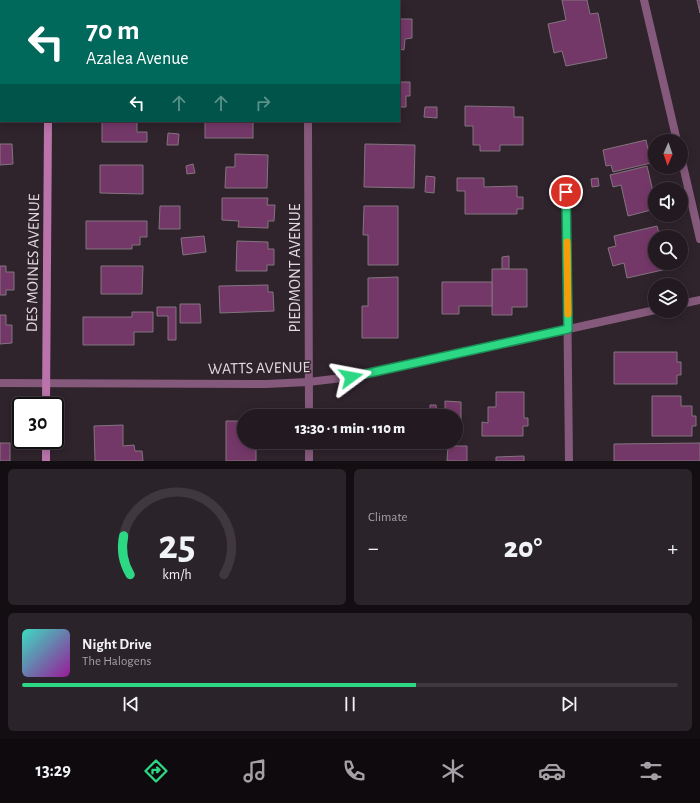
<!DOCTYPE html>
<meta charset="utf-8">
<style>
:root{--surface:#231a21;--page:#2b232a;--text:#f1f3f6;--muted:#a3a1a5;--line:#40383f;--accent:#2cd884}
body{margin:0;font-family:"Alegreya Sans",sans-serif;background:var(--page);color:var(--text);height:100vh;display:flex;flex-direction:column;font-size:15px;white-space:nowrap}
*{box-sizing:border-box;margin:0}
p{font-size:13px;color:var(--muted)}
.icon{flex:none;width:22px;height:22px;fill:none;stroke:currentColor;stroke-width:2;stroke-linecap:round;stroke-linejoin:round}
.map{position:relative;height:461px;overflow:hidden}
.panel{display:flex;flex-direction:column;gap:8px;padding:8px;background:#130e12;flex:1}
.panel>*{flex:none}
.guide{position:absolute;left:0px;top:0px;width:400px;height:122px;box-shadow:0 2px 10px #0003,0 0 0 1px var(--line);background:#00695c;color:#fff;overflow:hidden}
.needle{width:26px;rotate:182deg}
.controls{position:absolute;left:648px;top:134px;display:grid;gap:8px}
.controls a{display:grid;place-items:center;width:40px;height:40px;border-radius:50%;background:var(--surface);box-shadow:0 2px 10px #0003,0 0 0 1px var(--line);font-size:20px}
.speed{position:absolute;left:12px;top:397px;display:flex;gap:8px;font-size:20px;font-weight:700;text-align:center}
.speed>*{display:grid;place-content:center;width:52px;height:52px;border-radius:50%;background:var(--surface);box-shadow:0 2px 10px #0003,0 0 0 1px var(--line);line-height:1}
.speed .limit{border:2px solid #111;border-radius:6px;background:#fff;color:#111}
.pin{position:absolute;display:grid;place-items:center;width:34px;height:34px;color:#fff;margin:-17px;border:2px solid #fff;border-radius:50%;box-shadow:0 1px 4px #0007}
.me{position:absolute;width:44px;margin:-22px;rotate:77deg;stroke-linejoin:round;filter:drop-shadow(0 0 3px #0008)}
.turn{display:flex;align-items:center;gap:14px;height:84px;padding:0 20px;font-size:18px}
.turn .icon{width:52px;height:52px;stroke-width:2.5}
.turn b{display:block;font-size:28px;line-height:34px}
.lanes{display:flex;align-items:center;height:38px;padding:0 20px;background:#0003;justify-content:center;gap:20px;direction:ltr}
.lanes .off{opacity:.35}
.big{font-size:30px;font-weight:800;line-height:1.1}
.panel .widget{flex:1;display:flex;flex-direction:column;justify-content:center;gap:6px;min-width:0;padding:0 14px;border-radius:6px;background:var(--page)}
.panel .dial{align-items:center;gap:0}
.dial svg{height:104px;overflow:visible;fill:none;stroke:var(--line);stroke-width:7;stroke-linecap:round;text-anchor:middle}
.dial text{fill:var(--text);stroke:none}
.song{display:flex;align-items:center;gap:12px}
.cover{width:48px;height:48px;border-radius:6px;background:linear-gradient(135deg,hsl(170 70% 55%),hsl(300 70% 35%))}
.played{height:4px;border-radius:2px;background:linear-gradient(90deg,var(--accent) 60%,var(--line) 60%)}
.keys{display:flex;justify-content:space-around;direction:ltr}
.heat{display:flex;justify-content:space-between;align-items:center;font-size:22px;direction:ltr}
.panel .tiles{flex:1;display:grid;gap:8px;grid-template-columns:1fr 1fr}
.widget:last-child{grid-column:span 2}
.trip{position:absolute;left:237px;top:409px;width:226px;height:40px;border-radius:20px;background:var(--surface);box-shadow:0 2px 10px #0003,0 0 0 1px var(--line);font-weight:800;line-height:40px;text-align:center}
.dock{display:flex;height:64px;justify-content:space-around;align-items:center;background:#0e0a0d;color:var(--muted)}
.dock .icon{width:28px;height:28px}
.dock .selected{color:var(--accent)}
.dock b{font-size:18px;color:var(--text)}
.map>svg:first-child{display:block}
</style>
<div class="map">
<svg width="700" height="461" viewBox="0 0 700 461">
<rect width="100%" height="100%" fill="#2f232c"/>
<g fill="#743868" stroke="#83747f">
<polygon points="562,0 587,0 590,14 598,13 607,58 566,66 562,51 554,53 548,24 566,20"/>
<polygon points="697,0 700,0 700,13"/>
<polygon points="0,6 1,11 0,27"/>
<polygon points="399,19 412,19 412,38 405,39 404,50 399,49 399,61"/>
<rect x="0" y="66" width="1" height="26"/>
<polygon points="399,82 410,82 410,96 406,96 406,107 399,107"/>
<polygon points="465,106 514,107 514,117 523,117 523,145 500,145 500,151 480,151 480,145 473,145 473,126 465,126"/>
<polygon points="425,107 437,107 437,118 424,117"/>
<polygon points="102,121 137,121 137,132 147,132 147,142 102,142"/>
<rect x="205" y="121" width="48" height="17"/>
<polygon points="168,133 179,134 178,145 167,145"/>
<polygon points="646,140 651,163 613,172 611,165 606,166 603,150"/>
<polygon points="0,144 12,144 13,164 0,165"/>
<polygon points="365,144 415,145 414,188 364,187"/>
<polygon points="235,154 268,155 267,188 225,188 226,167 235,167"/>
<polygon points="193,164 195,173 187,174 186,166"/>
<polygon points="100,165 143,165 143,194 100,193"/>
<polygon points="647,166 655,200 655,209 628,216 621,185 613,187 610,175"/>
<polygon points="426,176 435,177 434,193 425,192"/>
<polygon points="457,178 484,178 484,187 517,186 517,197 523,197 523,209 517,209 517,214 465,214 465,191 457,191"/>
<polygon points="598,178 599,186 592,187 591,179"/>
<polygon points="222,198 268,198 267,205 275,205 274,221 268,221 268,228 238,227 239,221 222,220"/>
<polygon points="160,206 180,206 180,229 159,229"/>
<polygon points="364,206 398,206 398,265 368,265 368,235 363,235"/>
<polygon points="86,221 147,221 147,237 140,237 140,245 132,245 132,249 86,249"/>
<polygon points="657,226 660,237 655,237 655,263 666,263 667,269 627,278 624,263 613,266 608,248 616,246 614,236"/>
<polygon points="204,236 206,252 183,255 181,238"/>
<polygon points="237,241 268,242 268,249 274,249 274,265 267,265 267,271 236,271"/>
<polygon points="509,256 509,269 502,269 502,257"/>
<polygon points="0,266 6,266 6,272 14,272 14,290 6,290 6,295 0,295"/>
<polygon points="101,266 143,266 142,294 101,294"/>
<polygon points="492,269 527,269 527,307 512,307 512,315 492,315"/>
<polygon points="398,277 398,338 362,338 362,306 368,306 368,278"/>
<polygon points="442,282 492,282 492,306 459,306 459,314 442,314"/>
<polygon points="268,285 268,292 273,292 274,311 220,313 219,286"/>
<polygon points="180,304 200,304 201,323 180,323"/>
<polygon points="157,307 176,307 176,340 168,340 168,316 157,316"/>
<polygon points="132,312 153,312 153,332 134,332 134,345 83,345 83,317 132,317"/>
<polygon points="0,315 6,315 6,325 12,325 12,343 0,344"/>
<polygon points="614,352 677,352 677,362 681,362 681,375 677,375 677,384 614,384"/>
<polygon points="496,392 524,392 524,418 528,418 528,426 523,426 523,436 482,436 482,422 488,423 488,407 496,407"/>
<polygon points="652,396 681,396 681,406 692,406 692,416 696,416 696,426 692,426 692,436 652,436"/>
<polygon points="445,401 461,402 461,430 456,430 456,416 445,416"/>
<polygon points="430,405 436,405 437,416 430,416"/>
<polygon points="226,421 244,421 244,442 256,442 256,461 226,461"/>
<polygon points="123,425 123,446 134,445 135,451 142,451 143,461 95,461 94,426"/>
<rect x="349" y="442" width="81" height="7"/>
<rect x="0" y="443" width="10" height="18"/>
<polygon points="700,443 700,461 614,461 614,444"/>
<polygon points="448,446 467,446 467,461 447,461"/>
<polygon points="524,456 524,461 496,461 496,457"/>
</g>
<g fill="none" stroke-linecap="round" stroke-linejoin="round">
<g stroke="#85597b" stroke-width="8">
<polyline points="306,0 306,1"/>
<polyline points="644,0 677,141"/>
<polyline points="308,121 309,416"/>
<polyline points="681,157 700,239"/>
<polyline points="566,192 569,461"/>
<polyline points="681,304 700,300"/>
<polyline points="0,383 266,384 308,382 351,377 655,310"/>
<polyline points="309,442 309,461"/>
</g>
<g stroke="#bb74ab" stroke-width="8">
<polyline points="47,0 47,1"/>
<polyline points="46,406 48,121"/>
<polyline points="46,440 46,461"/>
</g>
</g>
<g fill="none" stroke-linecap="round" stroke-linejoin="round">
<defs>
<polyline id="route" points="351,377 568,329 566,192"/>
</defs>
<use href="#route" stroke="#1d8c56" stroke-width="10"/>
<use href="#route" stroke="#2cd884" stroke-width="7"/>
<polyline stroke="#f59e0b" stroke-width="7" points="567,242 568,314"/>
</g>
<g text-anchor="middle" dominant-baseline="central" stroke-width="3" stroke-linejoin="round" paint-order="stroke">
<g font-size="16" fill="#e3dae0" stroke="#2f232c">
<text transform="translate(33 263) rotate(-89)">DES MOINES AVENUE</text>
<text transform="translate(295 268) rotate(-90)">PIEDMONT AVENUE</text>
<text transform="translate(259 368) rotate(-1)">WATTS AVENUE</text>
</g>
</g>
</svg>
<div class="controls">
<a><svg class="needle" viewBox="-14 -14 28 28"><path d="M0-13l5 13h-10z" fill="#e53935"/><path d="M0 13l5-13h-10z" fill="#a3a1a5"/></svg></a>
<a><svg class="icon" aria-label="sound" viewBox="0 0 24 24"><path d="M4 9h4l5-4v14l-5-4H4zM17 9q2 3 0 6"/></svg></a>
<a><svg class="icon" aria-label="search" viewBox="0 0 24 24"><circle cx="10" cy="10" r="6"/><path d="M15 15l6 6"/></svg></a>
<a><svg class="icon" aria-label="layers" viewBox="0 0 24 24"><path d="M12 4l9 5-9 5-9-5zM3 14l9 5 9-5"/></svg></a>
</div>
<div class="speed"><div class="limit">30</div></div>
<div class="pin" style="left:566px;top:192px;background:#d93025"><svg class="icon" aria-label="arrive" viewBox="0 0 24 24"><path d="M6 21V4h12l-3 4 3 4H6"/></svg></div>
<svg class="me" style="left:351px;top:377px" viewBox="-20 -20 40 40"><path d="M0-17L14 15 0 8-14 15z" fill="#2cd884" stroke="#fff" stroke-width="4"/></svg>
<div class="trip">13:30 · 1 min · 110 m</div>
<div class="guide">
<div class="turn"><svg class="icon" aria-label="left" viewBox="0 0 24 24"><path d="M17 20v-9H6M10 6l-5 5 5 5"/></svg><div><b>70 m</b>Azalea Avenue</div></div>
<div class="lanes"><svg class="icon" aria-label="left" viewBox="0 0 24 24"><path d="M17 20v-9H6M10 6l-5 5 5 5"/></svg><svg class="icon off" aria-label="ahead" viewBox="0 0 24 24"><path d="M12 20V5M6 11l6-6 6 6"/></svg><svg class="icon off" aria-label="ahead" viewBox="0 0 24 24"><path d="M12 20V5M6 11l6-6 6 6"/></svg><svg class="icon off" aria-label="right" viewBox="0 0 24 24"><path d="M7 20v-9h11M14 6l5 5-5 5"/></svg></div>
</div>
</div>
<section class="panel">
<div class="tiles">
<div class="widget dial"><svg viewBox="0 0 100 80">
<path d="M14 69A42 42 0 1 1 86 69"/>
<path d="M14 69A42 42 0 0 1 9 39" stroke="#2cd884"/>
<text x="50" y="56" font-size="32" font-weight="700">25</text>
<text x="50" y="72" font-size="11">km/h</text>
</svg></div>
<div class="widget"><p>Climate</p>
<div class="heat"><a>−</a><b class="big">20°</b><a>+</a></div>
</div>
<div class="widget">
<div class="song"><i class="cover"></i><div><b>Night Drive</b><p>The Halogens</p></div></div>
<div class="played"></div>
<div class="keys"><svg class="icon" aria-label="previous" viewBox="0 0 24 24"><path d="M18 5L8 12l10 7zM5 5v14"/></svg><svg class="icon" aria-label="pause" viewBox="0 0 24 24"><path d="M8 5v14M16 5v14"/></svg><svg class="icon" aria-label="next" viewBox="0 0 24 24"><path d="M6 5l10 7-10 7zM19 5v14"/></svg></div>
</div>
</div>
</section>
<nav class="dock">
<b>13:29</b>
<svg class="icon selected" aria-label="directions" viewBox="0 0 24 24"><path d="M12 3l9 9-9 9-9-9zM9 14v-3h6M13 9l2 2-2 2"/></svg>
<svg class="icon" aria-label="music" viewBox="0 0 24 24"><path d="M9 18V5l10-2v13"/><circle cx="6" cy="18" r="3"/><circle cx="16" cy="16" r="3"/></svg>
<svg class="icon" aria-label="phone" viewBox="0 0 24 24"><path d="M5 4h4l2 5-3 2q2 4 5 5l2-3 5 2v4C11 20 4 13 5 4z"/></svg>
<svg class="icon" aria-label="climate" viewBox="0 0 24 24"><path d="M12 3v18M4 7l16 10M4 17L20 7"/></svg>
<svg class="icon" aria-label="car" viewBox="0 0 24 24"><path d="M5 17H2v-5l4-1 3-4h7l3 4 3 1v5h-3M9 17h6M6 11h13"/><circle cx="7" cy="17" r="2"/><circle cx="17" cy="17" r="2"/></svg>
<svg class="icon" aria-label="filters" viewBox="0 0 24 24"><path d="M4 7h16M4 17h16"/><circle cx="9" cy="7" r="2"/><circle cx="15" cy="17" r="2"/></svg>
</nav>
